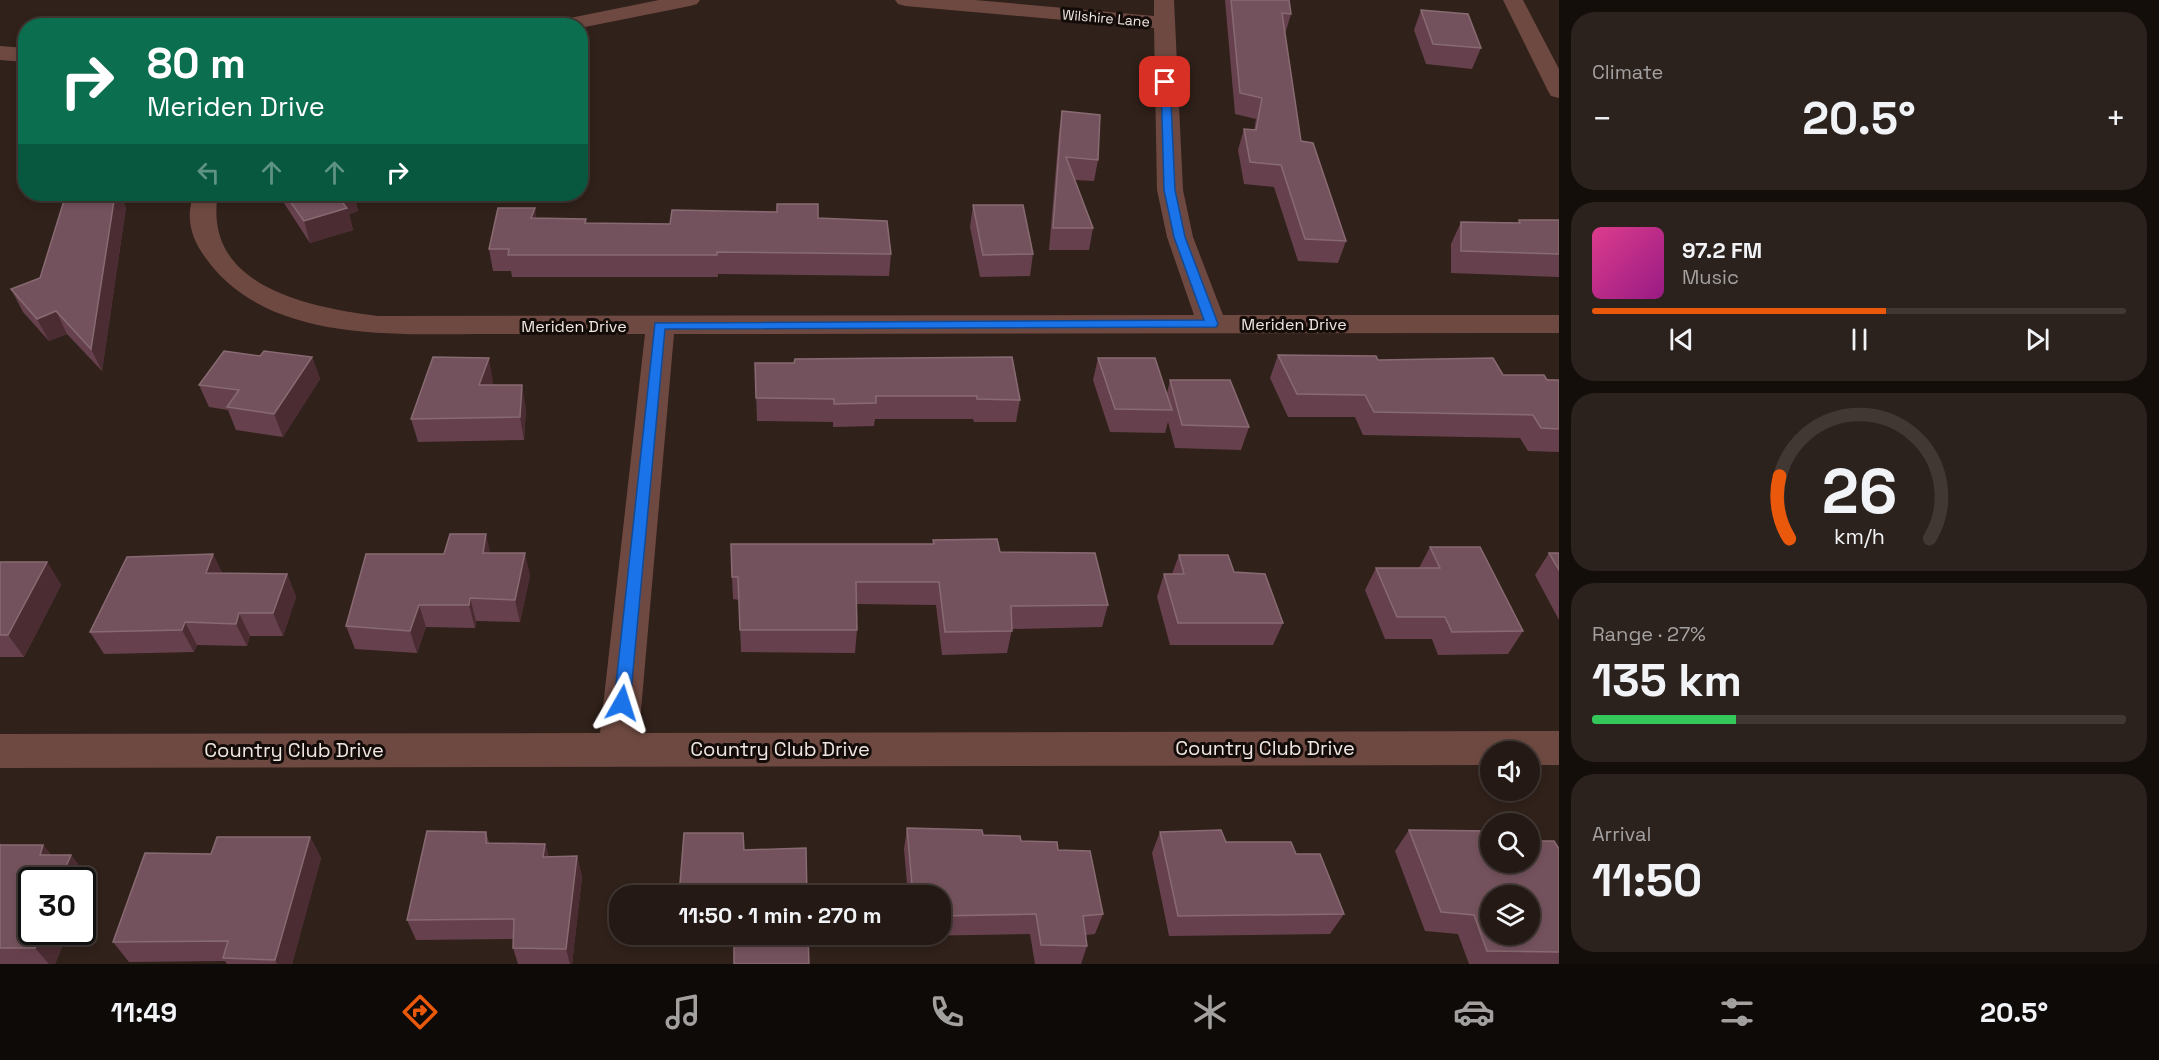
<!DOCTYPE html>
<meta charset="utf-8">
<style>
:root{--surface:#241914;--page:#2c221d;--text:#f1f3f6;--muted:#a3a0a0;--line:#413834;--accent:#ea580c}
body{margin:0;font-family:"Space Grotesk",sans-serif;background:var(--page);color:var(--text);height:100vh;display:flex;flex-direction:column;font-size:22px;white-space:nowrap}
*{box-sizing:border-box;margin:0}
p{font-size:20px;color:var(--muted)}
.icon{flex:none;width:33px;height:33px;fill:none;stroke:currentColor;stroke-width:2;stroke-linecap:round;stroke-linejoin:round}
.map{position:relative;flex:1;overflow:hidden}
.side{display:flex;flex-direction:column;gap:12px;padding:12px;background:#140e0b;width:600px}
.side>*{flex:none}
.hud{position:absolute;left:18px;top:18px;width:570px;height:183px;border-radius:24px;box-shadow:0 3px 9px #0003,0 0 0 2px var(--line);background:#0b6e4f;color:#fff;overflow:hidden}
.fabs{position:absolute;left:1480px;top:741px;display:grid;gap:12px}
.fabs a{display:grid;place-items:center;width:60px;height:60px;border-radius:50%;background:var(--surface);box-shadow:0 3px 9px #0003,0 0 0 2px var(--line);font-size:30px}
.speed{position:absolute;left:18px;top:867px;display:flex;gap:12px;font-size:30px;font-weight:700;text-align:center}
.speed>*{display:grid;place-content:center;width:78px;height:78px;border-radius:50%;background:var(--surface);box-shadow:0 3px 9px #0003,0 0 0 2px var(--line);line-height:1}
.speed .limit{border:3px solid #111;border-radius:9px;background:#fff;color:#111}
.pin{position:absolute;display:grid;place-items:center;width:51px;height:51px;color:#fff;margin:-26px;border-radius:12px;box-shadow:0 3px 9px #0006}
.me{position:absolute;width:66px;margin:-33px;rotate:6deg;stroke-linejoin:round;filter:drop-shadow(0 0 4px #0008)}
.turn{display:flex;align-items:center;gap:21px;height:126px;padding:0 30px;font-size:27px}
.turn .icon{width:78px;height:78px;stroke-width:2.5}
.turn b{display:block;font-size:42px;line-height:51px}
.lanes{display:flex;align-items:center;height:57px;padding:0 30px;background:#0003;justify-content:center;gap:30px;direction:ltr}
.lanes .off{opacity:.35}
.big{font-size:45px;font-weight:700;line-height:1.1}
.side .tile{flex:1;display:flex;flex-direction:column;justify-content:center;gap:9px;min-width:0;padding:0 21px;border-radius:24px;background:var(--page)}
.side .dial{align-items:center;gap:0}
.dial svg{height:156px;overflow:visible;fill:none;stroke:var(--line);stroke-width:7;stroke-linecap:round;text-anchor:middle}
.dial text{fill:var(--text);stroke:none}
.song{display:flex;align-items:center;gap:18px}
.cover{width:72px;height:72px;border-radius:9px;background:linear-gradient(135deg,hsl(330 70% 55%),hsl(310 70% 35%))}
.played{height:6px;border-radius:3px;background:linear-gradient(90deg,var(--accent) 55%,var(--line) 55%)}
.keys{display:flex;justify-content:space-around;direction:ltr}
.heat{display:flex;justify-content:space-between;align-items:center;font-size:33px;direction:ltr}
.charge{height:9px;border-radius:4px;background:linear-gradient(90deg,#34c759 27%,var(--line) 0)}
.trip{position:absolute;left:609px;top:885px;width:342px;height:60px;border-radius:24px;background:var(--surface);box-shadow:0 3px 9px #0003,0 0 0 2px var(--line);font-weight:700;line-height:60px;text-align:center}
.tab-bar{display:flex;height:96px;justify-content:space-around;align-items:center;background:#0e0a08;color:var(--muted)}
.tab-bar .icon{width:42px;height:42px}
.tab-bar .on{color:var(--accent)}
.tab-bar b{font-size:27px;color:var(--text)}
main{display:flex;flex:1;min-height:0}
.map>svg:first-child{display:block}
</style>
<main>
<div class="map">
<svg width="1559" height="964" viewBox="0 0 1559 964">
<rect width="100%" height="100%" fill="#30211a"/>
<g fill="none" stroke-linecap="round" stroke-linejoin="round">
<g fill="#6e4941" fill-rule="evenodd">
<polygon points="659,0 700,0 697,4 690,6 580,28 580,26 550,26 553,22 560,20"/>
<path d="M895 0H975L1154 16V0H1174L1183 190 1193 237 1223 315H1559V333L674 334 639 733 1559 731V765H1530V752H1491V765L0 768V734L600 733 645 334C592 334 539 334 486 334 393 334 265 343 205 257 191 238 185 217 194 194H218C202 287 309 307 378 316L1194 315 1167 237 1157 190 1154 28 905 6 898 4Z"/>
<polygon points="1503,0 1523,0 1559,69 1559,98 1551,96 1548,91"/>
<polygon points="0,46 26,48 26,62 0,60"/>
</g>
</g>
<g fill="#66414d">
<polygon points="1225,0 1289,0 1291,14 1285,34 1301,141 1346,241 1338,263 1298,261 1274,187 1244,184 1238,150 1244,129 1254,130 1256,119 1235,114"/>
<polygon points="1421,10 1481,48 1472,69 1426,64 1414,30"/>
<polygon points="1062,111 1098,160 1094,181 1075,180 1093,228 1089,250 1049,250 1059,132"/>
<polygon points="280,194 354,194 358,211 349,214 353,230 310,243 282,200"/>
<polygon points="973,205 1033,254 1030,276 980,277 970,227"/>
<polygon points="126,207 102,371 67,334 49,341 23,312 11,289 40,278"/>
<polygon points="536,218 586,219 586,223 670,224 891,254 889,276 718,274 718,277 512,277 511,271 493,271 489,249"/>
<polygon points="1519,220 1559,220 1559,277 1451,273 1451,244 1461,222 1518,223"/>
<polygon points="1278,355 1378,360 1503,375 1559,380 1559,452 1528,451 1520,438 1363,435 1355,417 1288,417 1270,378"/>
<polygon points="260,356 312,357 320,379 283,437 236,430 228,410 209,407 199,385"/>
<polygon points="1098,358 1167,394 1170,380 1249,427 1241,450 1175,448 1168,422 1165,433 1110,432 1093,380"/>
<polygon points="755,363 1020,400 1016,422 974,422 973,419 875,419 874,426 833,427 833,422 757,421"/>
<polygon points="493,381 492,385 526,408 524,440 418,442 411,419"/>
<polygon points="933,540 1000,552 1108,605 1102,627 1012,629 1007,653 942,655 936,605 856,604 857,630 855,653 741,652 739,600 733,599 732,577 933,544"/>
<polygon points="1430,547 1523,631 1508,654 1438,655 1432,639 1385,639 1365,590 1376,568 1419,568"/>
<polygon points="490,553 530,575 520,622 476,621 475,628 426,627 417,653 355,649 346,626 444,554"/>
<polygon points="1549,553 1559,553 1559,620 1535,575"/>
<polygon points="213,554 222,573 287,574 296,597 283,636 250,636 247,646 197,645 194,652 104,654 90,632"/>
<polygon points="1179,555 1234,572 1283,623 1273,645 1170,645 1157,597 1164,574 1172,574"/>
<polygon points="0,562 47,562 61,585 24,657 0,657"/>
<polygon points="907,828 983,835 1021,841 1058,850 1103,914 1095,934 1086,935 1087,946 1081,964 1035,964 1030,934 912,936 912,934 940,934 940,896 908,896 904,849"/>
<polygon points="1409,830 1491,862 1559,849 1559,964 1469,964 1458,934 1425,931 1395,851"/>
<polygon points="486,832 489,843 545,844 549,857 577,856 582,877 572,964 518,964 513,948 513,939 416,940 407,920"/>
<polygon points="1160,832 1296,854 1344,914 1330,934 1169,936 1152,853"/>
<polygon points="310,837 321,858 292,964 227,964 225,961 129,962 113,942 211,854"/>
<polygon points="0,843 2,845 43,845 51,855 71,855 87,876 32,880 68,932 55,964 0,964"/>
<polygon points="678,934 808,934 734,946 680,947"/>
</g>
<g fill="#4a2c32">
<polygon points="115,194 120,194 126,207 102,371 91,349"/>
<polygon points="336,194 354,194 358,211 349,214 353,230 310,243 304,221"/>
<polygon points="535,208 538,230 531,218"/>
<polygon points="56,311 67,334 49,341 37,319"/>
<polygon points="312,357 320,379 283,437 274,414"/>
<polygon points="489,358 493,381 484,408 479,385"/>
<polygon points="522,385 526,408 524,440 520,417"/>
<polygon points="486,534 491,556 483,553"/>
<polygon points="525,553 530,575 520,622 515,600"/>
<polygon points="213,554 224,577 206,573"/>
<polygon points="47,562 61,585 24,657 8,635"/>
<polygon points="287,574 296,597 283,636 273,613"/>
<polygon points="470,598 476,621 475,628 469,605"/>
<polygon points="419,605 426,627 417,653 410,631"/>
<polygon points="239,613 250,636 247,646 236,624"/>
<polygon points="185,622 197,645 194,652 182,630"/>
<polygon points="310,837 321,858 292,964 277,964 275,960"/>
<polygon points="545,844 551,865 543,857"/>
<polygon points="43,845 60,866 40,855"/>
<polygon points="71,855 87,876 82,888 82,880 60,880"/>
<polygon points="577,856 582,877 572,964 570,964 566,949"/>
<polygon points="42,932 68,932 55,964 49,964 35,948"/>
</g>
<g fill="#74525d" stroke="#886a72" stroke-width="1.5" fill-rule="evenodd">
<polygon points="1231,0 1289,0 1291,14 1282,13 1301,141 1313,143 1346,241 1305,239 1281,165 1250,162 1244,129 1256,130 1262,98 1240,93"/>
<polygon points="1421,10 1468,14 1481,48 1433,44"/>
<polygon points="1062,111 1100,115 1098,160 1066,157 1093,228 1053,228"/>
<polygon points="66,194 115,194 91,349 56,311 37,319 11,289 40,278"/>
<polygon points="285,194 337,194 336,194 347,208 304,221"/>
<polygon points="777,204 818,204 818,218 887,221 891,254 717,252 717,255 508,255 509,249 489,249 498,208 535,208 531,218 586,219 585,223 670,224 672,210 777,212"/>
<polygon points="973,205 1023,205 1033,254 983,255"/>
<polygon points="1519,220 1559,220 1559,254 1461,251 1461,222 1520,223"/>
<polygon points="224,351 260,356 264,351 312,357 274,414 227,407 239,390 199,385"/>
<polygon points="1278,355 1376,356 1378,360 1493,358 1503,375 1544,375 1547,380 1559,380 1559,429 1541,428 1533,415 1374,412 1365,395 1297,394"/>
<polygon points="433,357 489,358 479,385 522,385 520,417 411,419"/>
<polygon points="1012,357 1020,400 977,399 977,396 876,396 876,403 834,404 834,399 756,398 755,363 794,363 795,359"/>
<polygon points="1098,358 1155,358 1172,410 1115,409"/>
<polygon points="1170,380 1230,380 1249,427 1182,425"/>
<polygon points="450,534 486,534 483,553 525,553 515,600 470,598 469,605 419,605 410,631 346,626 366,554 444,554"/>
<polygon points="997,539 1000,552 1095,553 1108,605 1011,606 1012,631 945,632 939,582 856,582 857,630 740,630 738,577 732,577 731,544 934,544 933,540"/>
<polygon points="1430,547 1480,547 1523,631 1452,632 1445,617 1397,617 1376,568 1440,568"/>
<polygon points="1549,553 1559,553 1559,570"/>
<polygon points="213,554 206,573 287,574 273,613 239,613 236,624 185,622 182,630 90,632 127,557"/>
<polygon points="1179,555 1228,555 1234,572 1265,574 1283,623 1178,623 1164,574 1184,574"/>
<polygon points="0,562 47,562 8,635 0,635"/>
<polygon points="907,828 982,830 983,835 1020,836 1021,841 1057,842 1058,850 1090,851 1103,914 1083,916 1087,946 1041,945 1036,914 940,916 940,896 913,896"/>
<polygon points="1221,830 1226,842 1291,842 1296,854 1320,854 1344,914 1178,916 1160,832"/>
<path d="M1409 830 1491 831V862H1530V841H1554L1559 849V952L1487 951 1474 915 1441 912ZM1491 896H1530V934H1491Z"/>
<polygon points="427,831 486,832 486,843 545,844 543,857 577,856 566,949 513,948 514,919 407,920"/>
<polygon points="684,833 743,833 744,850 806,848 807,896 679,896"/>
<polygon points="217,837 310,837 275,960 223,958 228,941 113,942 145,853 211,854"/>
<polygon points="0,845 43,845 40,855 71,855 60,880 32,880 32,932 42,932 35,948 0,948"/>
<polygon points="734,934 808,934 809,964 734,964"/>
</g>
<polygon fill="#1a73e8" stroke="#114b97" stroke-width="1.5" points="1165,79 1170,82 1175,190 1185,237 1218,324 1216,327 665,329 630,703 628,707 622,709 617,707 614,703 655,323 1204,320 1174,237 1164,190 1161,82"/>
<g text-anchor="middle" dominant-baseline="central" stroke-width="6" stroke-linejoin="round" paint-order="stroke">
<g font-size="14" fill="#f1e7e2" stroke="#130c09">
<text transform="translate(1106 18) rotate(5)">Wilshire Lane</text>
</g>
<g font-size="16" fill="#f1e7e2" stroke="#130c09">
<text x="1294" y="324">Meriden Drive</text>
<text x="574" y="326">Meriden Drive</text>
</g>
<g font-size="20" fill="#f1e7e2" stroke="#130c09">
<text x="1265" y="748">Country Club Drive</text>
<text x="780" y="749">Country Club Drive</text>
<text x="294" y="750">Country Club Drive</text>
</g>
</g>
</svg>
<div class="fabs">
<a><svg class="icon" aria-label="sound" viewBox="0 0 24 24"><path d="M4 9h4l5-4v14l-5-4H4zM17 9q2 3 0 6"/></svg></a>
<a><svg class="icon" aria-label="search" viewBox="0 0 24 24"><circle cx="10" cy="10" r="6"/><path d="M15 15l6 6"/></svg></a>
<a><svg class="icon" aria-label="layers" viewBox="0 0 24 24"><path d="M12 4l9 5-9 5-9-5zM3 14l9 5 9-5"/></svg></a>
</div>
<div class="speed"><div class="limit">30</div></div>
<div class="pin" style="left:1165px;top:82px;background:#d93025"><svg class="icon" aria-label="arrive" viewBox="0 0 24 24"><path d="M6 21V4h12l-3 4 3 4H6"/></svg></div>
<svg class="me" style="left:622px;top:703px" viewBox="-20 -20 40 40"><path d="M0-17L14 15 0 8-14 15z" fill="#1a73e8" stroke="#fff" stroke-width="4"/></svg>
<div class="trip">11:50 · 1 min · 270 m</div>
<div class="hud">
<div class="turn"><svg class="icon" aria-label="right" viewBox="0 0 24 24"><path d="M7 20v-9h11M14 6l5 5-5 5"/></svg><div><b>80 m</b>Meriden Drive</div></div>
<div class="lanes"><svg class="icon off" aria-label="left" viewBox="0 0 24 24"><path d="M17 20v-9H6M10 6l-5 5 5 5"/></svg><svg class="icon off" aria-label="ahead" viewBox="0 0 24 24"><path d="M12 20V5M6 11l6-6 6 6"/></svg><svg class="icon off" aria-label="ahead" viewBox="0 0 24 24"><path d="M12 20V5M6 11l6-6 6 6"/></svg><svg class="icon" aria-label="right" viewBox="0 0 24 24"><path d="M7 20v-9h11M14 6l5 5-5 5"/></svg></div>
</div>
</div>
<section class="side">
<div class="tile"><p>Climate</p>
<div class="heat"><a>−</a><b class="big">20.5°</b><a>+</a></div>
</div>
<div class="tile">
<div class="song"><i class="cover"></i><div><b>97.2 FM</b><p>Music</p></div></div>
<div class="played"></div>
<div class="keys"><svg class="icon" aria-label="previous" viewBox="0 0 24 24"><path d="M18 5L8 12l10 7zM5 5v14"/></svg><svg class="icon" aria-label="pause" viewBox="0 0 24 24"><path d="M8 5v14M16 5v14"/></svg><svg class="icon" aria-label="next" viewBox="0 0 24 24"><path d="M6 5l10 7-10 7zM19 5v14"/></svg></div>
</div>
<div class="tile dial"><svg viewBox="0 0 100 80">
<path d="M14 69A42 42 0 1 1 86 69"/>
<path d="M14 69A42 42 0 0 1 9 37" stroke="#ea580c"/>
<text x="50" y="56" font-size="32" font-weight="700">26</text>
<text x="50" y="72" font-size="11">km/h</text>
</svg></div>
<div class="tile"><p>Range · 27%</p><b class="big">135 km</b><div class="charge"></div></div>
<div class="tile"><p>Arrival</p><b class="big">11:50</b></div>
</section>
</main>
<nav class="tab-bar">
<b>11:49</b>
<svg class="icon on" aria-label="directions" viewBox="0 0 24 24"><path d="M12 3l9 9-9 9-9-9zM9 14v-3h6M13 9l2 2-2 2"/></svg>
<svg class="icon" aria-label="music" viewBox="0 0 24 24"><path d="M9 18V5l10-2v13"/><circle cx="6" cy="18" r="3"/><circle cx="16" cy="16" r="3"/></svg>
<svg class="icon" aria-label="phone" viewBox="0 0 24 24"><path d="M5 4h4l2 5-3 2q2 4 5 5l2-3 5 2v4C11 20 4 13 5 4z"/></svg>
<svg class="icon" aria-label="climate" viewBox="0 0 24 24"><path d="M12 3v18M4 7l16 10M4 17L20 7"/></svg>
<svg class="icon" aria-label="car" viewBox="0 0 24 24"><path d="M5 17H2v-5l4-1 3-4h7l3 4 3 1v5h-3M9 17h6M6 11h13"/><circle cx="7" cy="17" r="2"/><circle cx="17" cy="17" r="2"/></svg>
<svg class="icon" aria-label="filters" viewBox="0 0 24 24"><path d="M4 7h16M4 17h16"/><circle cx="9" cy="7" r="2"/><circle cx="15" cy="17" r="2"/></svg>
<b>20.5°</b>
</nav>
